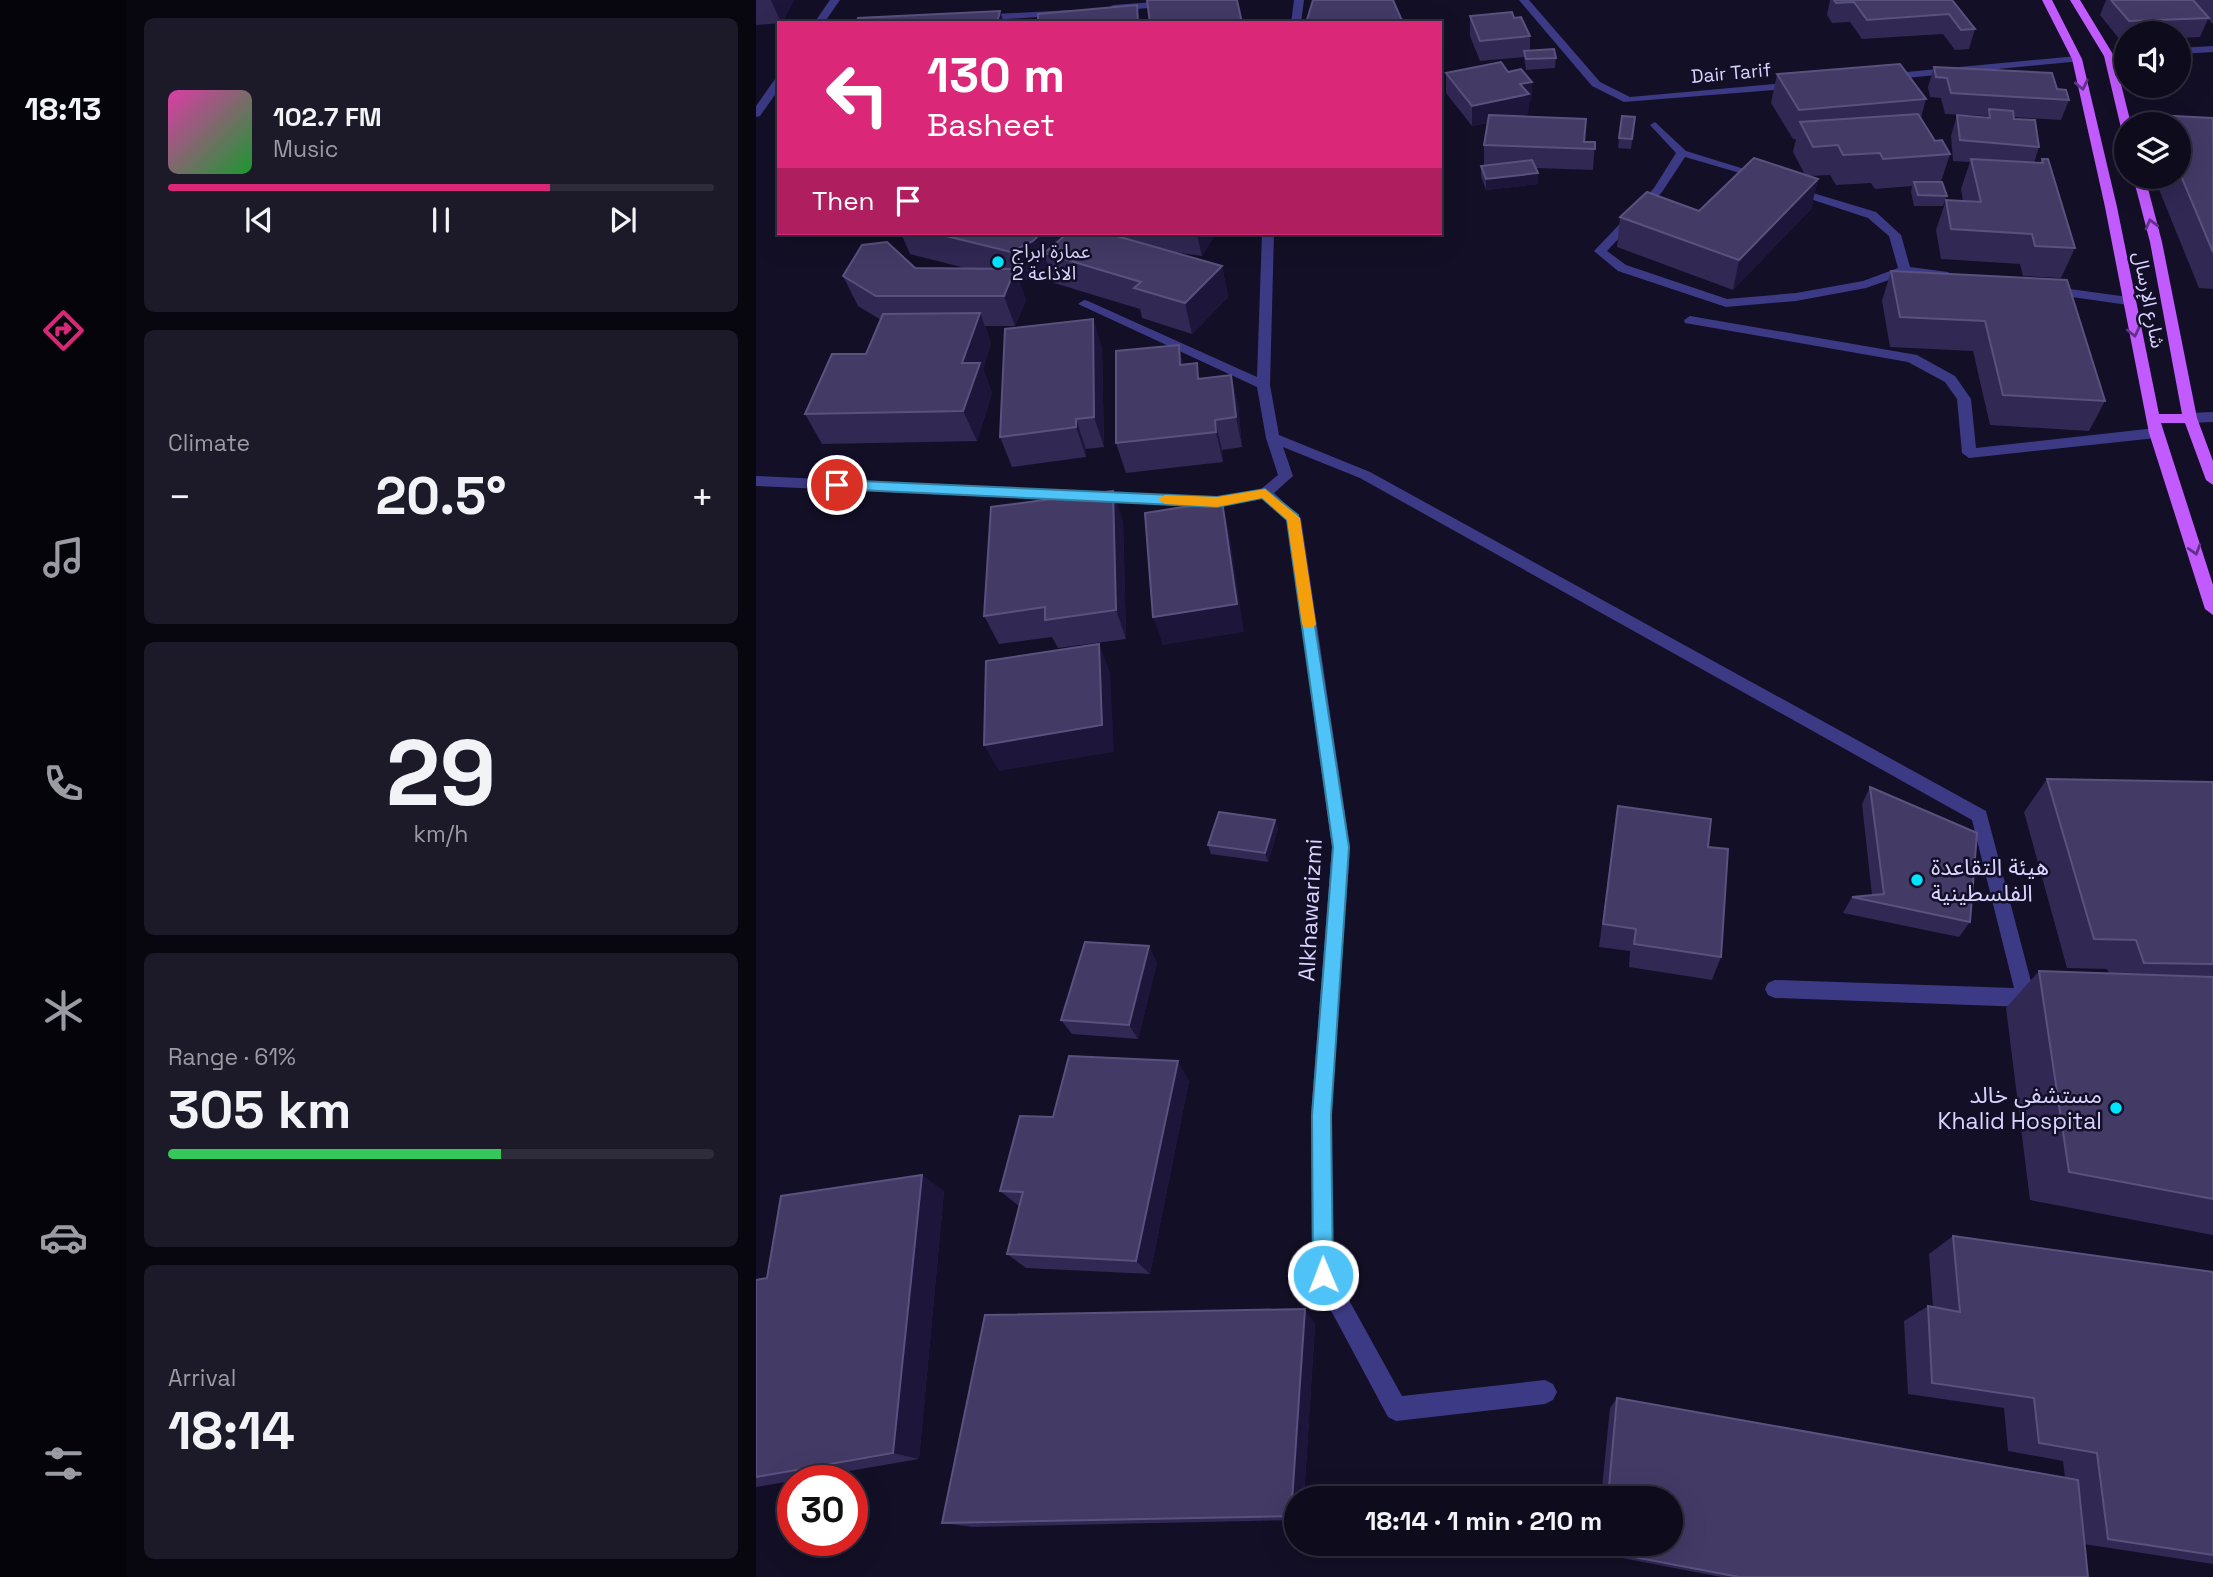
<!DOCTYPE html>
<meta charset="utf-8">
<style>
:root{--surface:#0e0b1c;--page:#1c1929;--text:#f1f3f6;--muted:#9b9ba3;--line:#2e2b3b;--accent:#db2777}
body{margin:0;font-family:"Space Grotesk","Noto Sans Arabic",sans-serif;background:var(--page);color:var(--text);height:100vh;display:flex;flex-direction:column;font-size:26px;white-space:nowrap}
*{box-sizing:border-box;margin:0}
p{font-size:23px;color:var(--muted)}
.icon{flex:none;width:38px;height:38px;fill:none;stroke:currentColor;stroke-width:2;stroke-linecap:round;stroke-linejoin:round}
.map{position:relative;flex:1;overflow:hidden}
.sheet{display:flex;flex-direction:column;gap:18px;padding:18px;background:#08060f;width:630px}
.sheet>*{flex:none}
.top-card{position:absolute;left:21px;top:21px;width:665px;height:214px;border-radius:0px;box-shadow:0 7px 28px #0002,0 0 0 2px var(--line);background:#db2777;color:#fff;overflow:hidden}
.buttons{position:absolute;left:1358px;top:21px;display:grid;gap:14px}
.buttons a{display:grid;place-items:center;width:77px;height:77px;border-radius:50%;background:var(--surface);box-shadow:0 7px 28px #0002,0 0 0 2px var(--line);font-size:35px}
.speed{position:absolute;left:21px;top:1465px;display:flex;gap:14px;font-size:35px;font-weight:700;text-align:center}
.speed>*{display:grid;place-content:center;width:91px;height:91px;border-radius:50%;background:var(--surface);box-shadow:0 7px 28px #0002,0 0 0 2px var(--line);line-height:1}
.speed .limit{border:10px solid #d22;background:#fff;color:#111}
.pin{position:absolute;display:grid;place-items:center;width:60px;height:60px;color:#fff;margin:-30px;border:4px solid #fff;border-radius:50%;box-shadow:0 2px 7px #0007}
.me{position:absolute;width:77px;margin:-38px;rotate:359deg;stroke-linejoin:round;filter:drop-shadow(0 0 5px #0008)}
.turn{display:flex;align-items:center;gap:24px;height:147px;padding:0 35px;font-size:32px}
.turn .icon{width:91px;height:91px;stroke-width:2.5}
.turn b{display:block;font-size:49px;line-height:60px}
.then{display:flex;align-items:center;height:66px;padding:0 35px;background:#0003;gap:14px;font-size:26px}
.big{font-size:52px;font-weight:600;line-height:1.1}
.sheet .card{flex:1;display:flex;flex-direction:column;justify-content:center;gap:10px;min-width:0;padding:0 24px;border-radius:10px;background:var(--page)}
.sheet .dial{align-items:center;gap:0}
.dial b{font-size:91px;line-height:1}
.song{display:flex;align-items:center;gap:21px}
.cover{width:84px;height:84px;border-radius:10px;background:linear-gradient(135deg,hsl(320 70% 55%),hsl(130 70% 35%))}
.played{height:7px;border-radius:4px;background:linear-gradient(90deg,var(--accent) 70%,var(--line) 70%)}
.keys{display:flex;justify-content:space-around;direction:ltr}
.heat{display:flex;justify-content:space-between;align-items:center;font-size:38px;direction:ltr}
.charge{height:10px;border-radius:5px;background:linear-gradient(90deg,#34c759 61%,var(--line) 0)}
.trip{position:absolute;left:528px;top:1486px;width:399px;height:70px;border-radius:35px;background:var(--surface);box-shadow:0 7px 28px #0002,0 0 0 2px var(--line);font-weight:600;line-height:70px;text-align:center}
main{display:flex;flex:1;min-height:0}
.tabs{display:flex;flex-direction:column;width:126px;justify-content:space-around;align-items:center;background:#06040b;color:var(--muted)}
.tabs .icon{width:49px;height:49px}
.tabs .active{color:var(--accent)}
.tabs b{font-size:32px;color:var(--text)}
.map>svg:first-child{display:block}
</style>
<main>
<nav class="tabs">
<b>18:13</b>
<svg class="icon active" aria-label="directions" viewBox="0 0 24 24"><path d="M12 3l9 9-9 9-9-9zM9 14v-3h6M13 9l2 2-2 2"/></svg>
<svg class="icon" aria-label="music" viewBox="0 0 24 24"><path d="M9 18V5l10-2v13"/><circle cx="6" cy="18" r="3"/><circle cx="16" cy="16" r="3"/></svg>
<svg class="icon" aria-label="phone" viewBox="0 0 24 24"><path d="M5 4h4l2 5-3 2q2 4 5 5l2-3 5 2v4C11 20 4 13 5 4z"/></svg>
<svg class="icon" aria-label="climate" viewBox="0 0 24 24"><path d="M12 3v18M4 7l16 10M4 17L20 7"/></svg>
<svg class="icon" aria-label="car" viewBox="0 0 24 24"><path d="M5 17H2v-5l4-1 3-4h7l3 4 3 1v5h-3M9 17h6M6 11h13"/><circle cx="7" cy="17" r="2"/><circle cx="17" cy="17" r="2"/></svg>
<svg class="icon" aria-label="filters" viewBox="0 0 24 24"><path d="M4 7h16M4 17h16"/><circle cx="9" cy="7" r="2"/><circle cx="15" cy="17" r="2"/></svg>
</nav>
<section class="sheet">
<div class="card">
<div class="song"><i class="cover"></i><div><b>102.7 FM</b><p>Music</p></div></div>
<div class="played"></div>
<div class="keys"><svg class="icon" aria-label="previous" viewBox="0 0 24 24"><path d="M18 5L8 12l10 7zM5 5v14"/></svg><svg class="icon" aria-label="pause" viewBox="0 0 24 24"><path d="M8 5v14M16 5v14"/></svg><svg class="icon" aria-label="next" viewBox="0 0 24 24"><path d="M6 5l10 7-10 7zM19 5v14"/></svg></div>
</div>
<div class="card"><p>Climate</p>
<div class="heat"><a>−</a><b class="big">20.5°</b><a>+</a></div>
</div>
<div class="card dial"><b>29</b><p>km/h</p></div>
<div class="card"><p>Range · 61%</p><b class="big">305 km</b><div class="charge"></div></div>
<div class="card"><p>Arrival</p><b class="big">18:14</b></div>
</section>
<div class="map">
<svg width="1457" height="1577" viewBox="0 0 1457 1577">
<rect width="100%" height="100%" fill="#130f26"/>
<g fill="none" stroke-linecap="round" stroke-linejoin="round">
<g fill="#3d3a85" fill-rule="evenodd">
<polygon points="74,0 84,0 68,23 58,23"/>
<polygon points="538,0 548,0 545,23 535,23"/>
<polygon points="763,0 773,0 844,82 874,97 1042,82 1047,85 1042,88 868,102 836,86"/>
<polygon points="413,1 416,2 416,6 357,11 352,8 357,5"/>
<polygon points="315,10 317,12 312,15 221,21 216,18 221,15"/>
<polygon points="1457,46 1457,52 1423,54 1423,48"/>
<polygon points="1370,52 1370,58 1353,59 1348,56"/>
<polygon points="1321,56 1326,59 1325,61 1129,80 1124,77 1129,74"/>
<polygon points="23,78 23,89 4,116 0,117 0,106 19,79"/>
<polygon points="899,122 930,151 1014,177 1008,180 929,157 906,192 851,251 870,265 971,299 1040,293 1107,281 1142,268 1133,236 1112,218 1033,192 1031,190 1037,187 1120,212 1145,235 1154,267 1192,272 1198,276 1192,280 1150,274 1110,288 1040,301 970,307 862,271 838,251 898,188 920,153 894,125"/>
<polygon points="506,233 518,233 514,385 523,435 614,472 1230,811 1277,989 1289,992 1292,998 1289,1004 1270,1007 1019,998 1012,995 1009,989 1012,983 1019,980 1258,988 1216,820 604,478 527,447 537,476 518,493 545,518 594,847 575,1115 578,1273 646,1396 789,1380 797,1384 801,1392 797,1400 789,1404 640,1421 632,1417 556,1275 555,1115 576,847 531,520 506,499 461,507 0,486 0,476 461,497 505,489 522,475 510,438 501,387 322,304 328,300 332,301 501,377"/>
<polygon points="1292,286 1372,297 1378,301 1372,305 1288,293 1288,287"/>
<polygon points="934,316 1161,355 1199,376 1215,399 1220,448 1400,428 1407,433 1400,438 1213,458 1206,453 1201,399 1189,382 1152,362 929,323 928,320"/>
<polygon points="1457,412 1457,422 1434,423 1427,418 1434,413"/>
</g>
<g fill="#c25bff" fill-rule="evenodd">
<polygon points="1286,0 1296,0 1326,59 1361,207 1403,414 1426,414 1394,242 1377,177 1389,177 1406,242 1441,418 1457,461 1457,485 1450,480 1429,423 1405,423 1457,585 1457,615 1449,609 1393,433 1349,207 1316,59"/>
<polygon points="1314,0 1324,0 1358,56 1375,124 1370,124 1370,131 1365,128 1348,56"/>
</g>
</g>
<g fill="#312854">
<polygon points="0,0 38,0 26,23 0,25"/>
<polygon points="1074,0 1196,0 1219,29 1213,49 1199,50 1187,34 1106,39 1094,22 1076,23 1071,15"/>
<polygon points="1350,0 1457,0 1457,24 1452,19 1444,37 1423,38 1423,33 1370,33 1370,40 1365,41 1344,15"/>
<polygon points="714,16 758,18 774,36 774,50 800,58 799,68 770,70 768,57 724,61 714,36"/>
<polygon points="1178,67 1301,89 1313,100 1305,120 1258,117 1283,147 1278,163 1284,163 1286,159 1319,248 1305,278 1267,276 1264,264 1185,259 1180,230 1190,200 1207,201 1205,189 1214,162 1197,161 1195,136 1201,115 1230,118 1231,116 1189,114 1185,98 1174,97 1172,87"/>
<polygon points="752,72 776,82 775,102 773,102 772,114 764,116 828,142 839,142 837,170 780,168 782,184 730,190 725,176 725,166 728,165 728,145 731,123 716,126 690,93 690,73"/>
<polygon points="1021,74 1170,99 1165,118 1179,141 1194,154 1185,182 1191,196 1187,206 1158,206 1155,192 1156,186 1119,189 1115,183 1080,185 1074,175 1052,176 1062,179 1055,209 977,290 861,247 864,217 943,211 1049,175 1037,152 1040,139 1037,139 1015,103"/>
<polygon points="1399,115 1457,118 1457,289 1443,288 1398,177 1423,177 1423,124 1395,124"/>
<polygon points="879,117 875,149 862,148 863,138"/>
<polygon points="145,233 350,233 363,237 362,233 460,233 446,256 418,252 466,266 472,297 436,334 386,318 384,309 298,283 292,265 287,271 266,282 263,281 270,300 259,326 229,326 235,343 227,369 236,393 221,441 66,444 49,414 110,354 125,320 102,306 87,276 213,269 154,254"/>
<polygon points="1135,271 1311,280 1349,401 1333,431 1234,425 1217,351 1134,347 1126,301"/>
<polygon points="337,319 346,349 348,447 330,449 330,457 256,467 244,437"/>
<polygon points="428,364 444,378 475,375 482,405 486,447 466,450 467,462 370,473 360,443"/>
<polygon points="367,521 370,639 302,648 296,637 243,644 228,616"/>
<polygon points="1291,779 1457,782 1457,1235 1274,1200 1250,1008 1283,971 1353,973 1351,969 1311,968 1268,812"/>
<polygon points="1114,787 1214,922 1203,937 1087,913 1096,897 1116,895 1106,804"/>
<polygon points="862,806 952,847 965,957 956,980 873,967 874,951 843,947"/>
<polygon points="519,820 522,828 512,862 455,854 452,845"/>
<polygon points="401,962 382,1039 316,1034 305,1020"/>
<polygon points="433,1081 394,1274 270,1268 251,1254 263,1206 244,1191 297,1117"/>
<polygon points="188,1191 163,1459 0,1487 0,1280 11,1278"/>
<polygon points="1197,1236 1457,1272 1457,1564 1328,1544 1332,1577 965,1577 840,1553 841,1544 915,1544 915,1498 845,1498 854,1408 861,1398 1309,1478 1307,1461 1252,1451 1248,1408 1152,1394 1148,1321 1172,1306 1177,1307 1173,1254"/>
<polygon points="559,1324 548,1498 541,1498 541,1520 217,1527 186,1523"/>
</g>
<g fill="#1d163a">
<polygon points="15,0 38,0 26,23 25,23"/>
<polygon points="381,5 385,23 382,23"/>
<polygon points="244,11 248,23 241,23"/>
<polygon points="776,82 775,102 773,102 772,114 716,126 716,106 764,84"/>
<polygon points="782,173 782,184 730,190 730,179"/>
<polygon points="1062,179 1055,209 977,290 983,260"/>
<polygon points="285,233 317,233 288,253 292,265 287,271 266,282 255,252"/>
<polygon points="443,233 460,233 446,256 441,235"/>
<polygon points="466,266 472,297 436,334 429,303"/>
<polygon points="259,269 270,300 259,326 248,296"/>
<polygon points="224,313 235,343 227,369 236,393 221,441 207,411 206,363"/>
<polygon points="337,319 346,349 348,447 338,417"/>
<polygon points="423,345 430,375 424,365"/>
<polygon points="475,375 482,405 486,447 480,417"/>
<polygon points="320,419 330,449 330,457 320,427"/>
<polygon points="459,420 466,450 467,462 460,432"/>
<polygon points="357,491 367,521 370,639 360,610"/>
<polygon points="466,501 473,531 488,632 407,645 397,617"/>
<polygon points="343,644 354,672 358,752 243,771 228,745"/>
<polygon points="519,820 522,828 512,862 509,853"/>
<polygon points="393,946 401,962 382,1039 373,1025"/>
<polygon points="422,1061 433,1081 394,1274 380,1261"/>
<polygon points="166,1175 188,1191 163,1459 137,1453"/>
<polygon points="549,1309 559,1324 548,1498 541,1498 541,1518 535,1516"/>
</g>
<g fill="#433a66" stroke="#5a527e" stroke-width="2">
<polygon points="391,0 481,0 486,23 394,23"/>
<polygon points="557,0 637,0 647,23 550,23"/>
<polygon points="1078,0 1196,0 1219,29 1205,30 1193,14 1111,20 1098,2 1080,3"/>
<polygon points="1355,0 1437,0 1453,18 1373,21"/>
<polygon points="381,5 382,23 282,23 282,14"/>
<polygon points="244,11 241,23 88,23 101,22 102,18"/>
<polygon points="756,12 758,18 765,17 774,36 724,41 714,16"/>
<polygon points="798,49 800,58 770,59 768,51"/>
<polygon points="745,62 752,72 765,69 776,82 764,84 773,94 716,106 690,73"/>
<polygon points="1144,64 1170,99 1043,110 1021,74"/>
<polygon points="1178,67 1296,73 1301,89 1310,90 1313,100 1195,93 1191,78 1180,77"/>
<polygon points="1233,109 1257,111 1258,119 1279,120 1283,147 1204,140 1201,115 1234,118"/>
<polygon points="1162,114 1179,141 1186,140 1194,154 1127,159 1124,153 1087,155 1082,145 1057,147 1044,122"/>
<polygon points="733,115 830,119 828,142 839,142 839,149 728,145"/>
<polygon points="1399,115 1457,118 1457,252 1423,171 1423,124 1403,124"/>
<polygon points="866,116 879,117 876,139 863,138"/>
<polygon points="998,158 1062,179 983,260 864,217 891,192 943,211"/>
<polygon points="1215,159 1287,163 1286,159 1292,159 1319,248 1279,246 1276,234 1195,229 1190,200 1225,202"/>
<polygon points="776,160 782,173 730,179 725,166"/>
<polygon points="1158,182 1186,182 1191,196 1162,195"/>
<polygon points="178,233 285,233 277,241 255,252"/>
<polygon points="312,233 350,233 466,266 429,303 378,288 385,282 288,253"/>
<polygon points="421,233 443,233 441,235"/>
<polygon points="131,242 159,268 259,269 248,296 120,296 87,276 106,245"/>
<polygon points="1135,271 1311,280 1349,401 1247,395 1229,321 1144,317"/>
<polygon points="224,313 206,363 224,363 207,411 49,414 76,354 110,354 127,314"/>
<polygon points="337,319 338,417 320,419 320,427 244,437 249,329"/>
<polygon points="423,345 424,365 441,363 442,379 475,375 480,417 459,420 460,432 360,443 360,351"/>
<polygon points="357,491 360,610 289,620 289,607 228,616 235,507"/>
<polygon points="466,501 481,604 397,617 389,513"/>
<polygon points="343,644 346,725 228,745 230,661"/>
<polygon points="1291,779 1457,782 1457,964 1388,963 1380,940 1338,939"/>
<polygon points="1114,787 1221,833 1214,922 1096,897 1128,894"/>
<polygon points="862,806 955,819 952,847 972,849 965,957 878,944 880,929 847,924"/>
<polygon points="463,812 519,820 509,853 452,845"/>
<polygon points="329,942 393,946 373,1025 305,1020"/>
<polygon points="1283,971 1457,977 1457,1199 1313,1172"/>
<polygon points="313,1056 422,1061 380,1261 251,1254 267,1192 244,1191 264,1116 297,1117"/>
<polygon points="166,1175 137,1453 0,1477 0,1280 11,1278 25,1196"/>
<polygon points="1197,1236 1457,1272 1457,1555 1352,1539 1341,1453 1283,1443 1278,1398 1176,1383 1172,1306 1204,1312"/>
<polygon points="549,1309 535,1516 186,1523 229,1315"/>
<polygon points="861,1398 1322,1480 1332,1577 983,1577 846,1551 847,1544 915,1544 915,1498 852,1498"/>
</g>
<defs><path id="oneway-chevron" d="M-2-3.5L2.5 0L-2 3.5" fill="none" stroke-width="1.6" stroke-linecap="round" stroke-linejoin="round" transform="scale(1.75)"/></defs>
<g stroke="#623188">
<use href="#oneway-chevron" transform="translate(1326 85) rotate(78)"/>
<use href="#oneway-chevron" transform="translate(1395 224) rotate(-105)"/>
<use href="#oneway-chevron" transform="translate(1378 332) rotate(77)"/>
<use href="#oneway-chevron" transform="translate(1439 550) rotate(73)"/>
</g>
<polygon fill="#4fc3f7" stroke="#337fa1" stroke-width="2" points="81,480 461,497 509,489 542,515 593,847 575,1115 577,1275 574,1282 567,1285 560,1282 557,1275 556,1115 577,847 531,520 506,498 461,507 81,489 75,485"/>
<polygon fill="#f59e0b" points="509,489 544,518 560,624 558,627 548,627 546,624 531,520 506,498 461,507 409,504 402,499 409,495 461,497"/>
<g fill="#00e5ff" stroke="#130f26" stroke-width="2.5">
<circle cx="242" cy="262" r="7"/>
<circle cx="1161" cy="880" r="7"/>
<circle cx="1360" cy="1108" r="7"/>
</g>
<g text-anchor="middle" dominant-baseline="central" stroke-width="5" stroke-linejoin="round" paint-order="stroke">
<g font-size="19" fill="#d9d4ff" stroke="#130f26">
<text transform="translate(975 73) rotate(-5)">Dair Tarif</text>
<text transform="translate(1393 300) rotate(79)">شارع الإرسال</text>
</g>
<g font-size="19" fill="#d9d4ff" stroke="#130f26" text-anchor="start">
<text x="256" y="251">عمارة ابراج<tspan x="256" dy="22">الاذاعة 2</tspan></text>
</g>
<g font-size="23" fill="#d9d4ff" stroke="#130f26" text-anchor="start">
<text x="1175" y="867">هيئة التقاعدة<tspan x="1175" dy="26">الفلسطينية</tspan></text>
<text x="1346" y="1095" text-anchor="end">مستشفى خالد<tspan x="1346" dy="26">Khalid Hospital</tspan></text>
</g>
<g font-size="23" fill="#d9d4ff" stroke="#130f26">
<text transform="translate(554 910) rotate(-87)">Alkhawarizmi</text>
</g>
</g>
</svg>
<div class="buttons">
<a><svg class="icon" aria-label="sound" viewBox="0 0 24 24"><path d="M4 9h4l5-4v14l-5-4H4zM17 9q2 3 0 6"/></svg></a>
<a><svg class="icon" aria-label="layers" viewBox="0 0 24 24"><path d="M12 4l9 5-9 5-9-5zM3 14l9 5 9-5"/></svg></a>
</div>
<div class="speed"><div class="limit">30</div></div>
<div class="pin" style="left:81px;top:485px;background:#d93025"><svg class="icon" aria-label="arrive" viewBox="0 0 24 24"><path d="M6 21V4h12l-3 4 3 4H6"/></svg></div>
<svg class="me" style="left:567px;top:1275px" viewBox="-20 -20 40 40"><circle r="17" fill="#4fc3f7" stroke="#fff" stroke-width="3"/><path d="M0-11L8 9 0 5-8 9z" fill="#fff"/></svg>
<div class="trip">18:14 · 1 min · 210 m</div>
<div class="top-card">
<div class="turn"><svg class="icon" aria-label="left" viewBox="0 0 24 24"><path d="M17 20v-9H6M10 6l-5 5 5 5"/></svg><div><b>130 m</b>Basheet</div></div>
<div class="then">Then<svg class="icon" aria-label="arrive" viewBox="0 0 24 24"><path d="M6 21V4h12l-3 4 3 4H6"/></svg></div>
</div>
</div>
</main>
